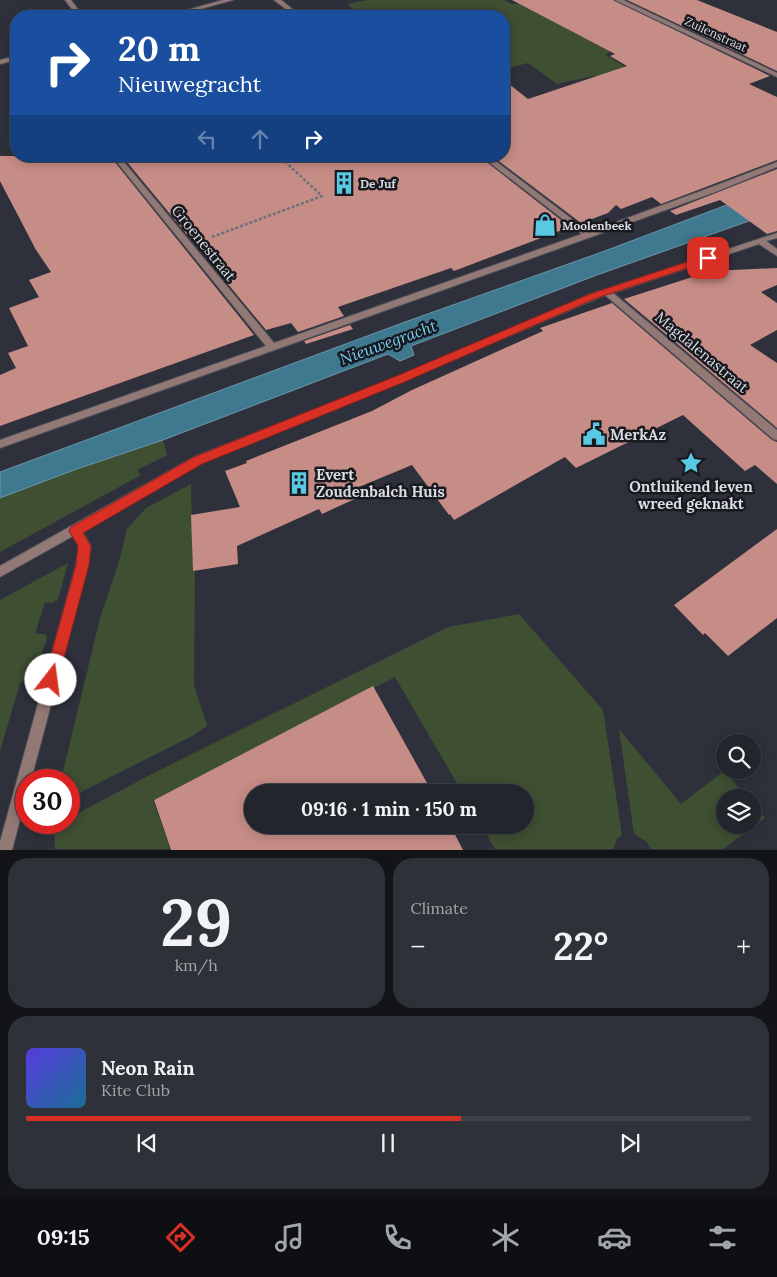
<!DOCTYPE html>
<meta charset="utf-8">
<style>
:root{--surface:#22252c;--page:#2e3138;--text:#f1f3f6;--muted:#a2a5a9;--line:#3f4248;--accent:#d93025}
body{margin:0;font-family:Lora,serif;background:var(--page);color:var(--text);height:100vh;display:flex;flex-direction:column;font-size:19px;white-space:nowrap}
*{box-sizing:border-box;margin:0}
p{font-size:16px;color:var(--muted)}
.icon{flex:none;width:28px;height:28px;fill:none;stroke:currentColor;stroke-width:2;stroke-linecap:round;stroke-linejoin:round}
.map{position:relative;height:850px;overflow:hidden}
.details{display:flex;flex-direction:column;gap:8px;padding:8px;background:#131418;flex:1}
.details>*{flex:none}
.top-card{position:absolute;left:10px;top:10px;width:500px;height:152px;border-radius:20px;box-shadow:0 2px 12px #0003,0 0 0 1px var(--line);background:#1a4fa0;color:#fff;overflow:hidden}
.tools{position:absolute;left:716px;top:734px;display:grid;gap:10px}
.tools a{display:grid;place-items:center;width:45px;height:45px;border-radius:50%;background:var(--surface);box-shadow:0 2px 12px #0003,0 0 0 1px var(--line);font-size:25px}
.speed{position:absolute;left:15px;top:769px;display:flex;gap:10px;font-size:25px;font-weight:700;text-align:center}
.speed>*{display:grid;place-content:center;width:65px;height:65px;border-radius:50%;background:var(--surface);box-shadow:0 2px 12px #0003,0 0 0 1px var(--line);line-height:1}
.speed .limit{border:8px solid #d22;background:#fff;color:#111}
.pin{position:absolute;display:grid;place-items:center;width:42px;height:42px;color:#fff;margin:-21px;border-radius:10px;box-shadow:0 2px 8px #0006}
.me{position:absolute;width:55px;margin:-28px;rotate:15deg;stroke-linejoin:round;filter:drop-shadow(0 0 4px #0008)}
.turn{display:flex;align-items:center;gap:18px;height:105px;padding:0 25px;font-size:22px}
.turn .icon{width:65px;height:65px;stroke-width:2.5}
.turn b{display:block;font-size:35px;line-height:42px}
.lanes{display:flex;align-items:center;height:48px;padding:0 25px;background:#0003;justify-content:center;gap:25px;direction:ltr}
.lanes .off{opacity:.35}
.big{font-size:38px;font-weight:700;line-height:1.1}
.details .widget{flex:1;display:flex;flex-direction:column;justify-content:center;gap:8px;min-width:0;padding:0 18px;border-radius:20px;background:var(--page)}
.details .dial{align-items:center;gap:0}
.dial b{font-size:65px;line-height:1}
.song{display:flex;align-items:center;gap:15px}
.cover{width:60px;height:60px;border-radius:8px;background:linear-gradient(135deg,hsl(250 70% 55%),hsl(200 70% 35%))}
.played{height:5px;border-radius:2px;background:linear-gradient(90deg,var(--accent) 60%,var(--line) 60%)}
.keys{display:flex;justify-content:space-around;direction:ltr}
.heat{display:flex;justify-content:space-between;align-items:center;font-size:28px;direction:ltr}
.details .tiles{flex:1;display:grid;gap:8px;grid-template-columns:1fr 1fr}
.widget:last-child{grid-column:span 2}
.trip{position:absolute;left:244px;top:784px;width:290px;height:50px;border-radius:25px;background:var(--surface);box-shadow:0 2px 12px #0003,0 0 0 1px var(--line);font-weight:700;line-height:50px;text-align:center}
.tabs{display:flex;height:80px;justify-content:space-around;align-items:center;background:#0e0f12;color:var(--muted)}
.tabs .icon{width:35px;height:35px}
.tabs .current{color:var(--accent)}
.tabs b{font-size:22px;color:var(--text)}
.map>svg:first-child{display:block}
</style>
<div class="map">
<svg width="777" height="850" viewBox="0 0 777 850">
<rect width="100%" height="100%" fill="#2e313b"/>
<g fill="#3f4f32">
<polygon points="367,0 504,0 512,4 529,2 616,44 606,55 634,72 614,78 593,76 557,84 528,63 504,69 504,16 418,16 415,13 401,16 362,16 347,4"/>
<polygon points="163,440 167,455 137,470 141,475 0,552 0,498 74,470"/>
<polygon points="191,484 193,571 195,571 194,685 207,726 194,735 69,798 69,780 61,780 100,618 119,562 127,529 146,508"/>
<polygon points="68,563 58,599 53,603 45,602 35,634 45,634 47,638 35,672 20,683 0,751 0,600"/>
<polygon points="519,614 603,710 622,835 617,839 613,849 495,849 481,825 525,825 525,792 462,792 395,677 153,800 170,849 55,849 54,825 59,823 69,822 69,818 148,776 448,627"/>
<polygon points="619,729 681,804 724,771 747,797 725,798 725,825 752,825 753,804 765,818 723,849 651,849 647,842 634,834"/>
</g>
<polygon fill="#3e7990" stroke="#6c96a8" points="777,186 777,211 597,275 411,346 414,355 400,361 388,354 163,440 74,470 0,498 0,472 405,322 602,252"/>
<g fill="#c68c86">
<polygon points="512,0 613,0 770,76 749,84 777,97 777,160 661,204 652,197 621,209 616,205 608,213 581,223 492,156 504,156 504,80 528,99 627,66 610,56 615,54"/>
<polygon points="627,0 697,0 777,32 777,71"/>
<polygon points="0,156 110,156 254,335 0,426 0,375 16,368 8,353 28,346 9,308 39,297 29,280 51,272 36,250 0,181"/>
<polygon points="122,156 479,156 570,227 454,271 451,268 338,307 344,316 298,332 291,323 266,330"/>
<polygon points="777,169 777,231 767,234 720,200 676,215 670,211"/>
<polygon points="777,268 777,285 761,292 777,303 777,330 750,345 777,363 777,428 624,299 711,271"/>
<polygon points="612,303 772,440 777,442 777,484 755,465 745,471 683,415 576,468 565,457 454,520 450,514 449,515 412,465 354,489 359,497 322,514 319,509 237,546 238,564 193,571 191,515 240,507 225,471 247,463 246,461 372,411 412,390 543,331 540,328"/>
<polygon points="350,325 353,329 306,344 304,341"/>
<polygon points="777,529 777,618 728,656 705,633 703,635 674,605"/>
<polygon points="373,686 432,792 252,792 252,825 450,825 463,850 171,850 154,800"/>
</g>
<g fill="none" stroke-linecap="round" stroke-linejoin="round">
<defs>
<g id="street">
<polygon points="65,0 71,0 83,16 77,16"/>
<polygon points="223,0 233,0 175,16 166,16"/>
<polygon points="274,0 281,0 301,16 295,16"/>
<polygon points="615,0 623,0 777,73 777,77"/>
<polygon points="16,56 16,60 0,64 0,60"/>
<polygon points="112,156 119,156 274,343 582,234 481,156 489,156 589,232 712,187 777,162 777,167 718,191 591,237 0,448 0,440 266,346"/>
<polygon points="777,233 777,238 766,241 777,249 777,256 759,244 613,293 777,430 777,440 773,439 605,295 401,382 202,463 82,531 91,546 88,565 31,780 26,780 26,797 12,850 0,850 0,842 76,565 79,546 73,536 0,577 0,566 194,457 395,378 591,294"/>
</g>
</defs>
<use href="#street" stroke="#4d5059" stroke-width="2"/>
<polyline stroke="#6e717a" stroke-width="2" stroke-dasharray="2.5 2" stroke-linecap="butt" points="504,63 509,61"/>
<polyline stroke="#6e717a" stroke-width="2.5" stroke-dasharray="3 2" stroke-linecap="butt" points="212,237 322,196 279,156"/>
<use href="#street" fill="#937976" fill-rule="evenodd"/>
</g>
<polygon fill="#d93025" stroke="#8d1f18" points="708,255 713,258 712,260 597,298 402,383 202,464 83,533 91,546 89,565 58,680 56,685 51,687 46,685 44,680 76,565 78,546 69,531 71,527 194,457 394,377 590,294"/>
<defs>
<symbol id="building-bare" viewBox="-9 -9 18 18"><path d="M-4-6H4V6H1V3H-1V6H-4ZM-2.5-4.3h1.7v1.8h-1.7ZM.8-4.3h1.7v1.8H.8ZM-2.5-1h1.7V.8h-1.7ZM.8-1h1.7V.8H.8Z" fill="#58c9e3" stroke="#18191e" stroke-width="2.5" paint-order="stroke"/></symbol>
<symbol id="shop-bare" viewBox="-9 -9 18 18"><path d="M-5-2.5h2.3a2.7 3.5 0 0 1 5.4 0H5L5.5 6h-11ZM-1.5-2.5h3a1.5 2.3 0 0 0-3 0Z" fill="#58c9e3" stroke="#18191e" stroke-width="2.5" paint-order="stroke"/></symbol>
<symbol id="civic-bare" viewBox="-9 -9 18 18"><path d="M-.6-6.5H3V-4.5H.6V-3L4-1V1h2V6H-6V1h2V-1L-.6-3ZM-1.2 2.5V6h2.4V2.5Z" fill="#58c9e3" stroke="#18191e" stroke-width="2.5" paint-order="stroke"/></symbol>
<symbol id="sight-bare" viewBox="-9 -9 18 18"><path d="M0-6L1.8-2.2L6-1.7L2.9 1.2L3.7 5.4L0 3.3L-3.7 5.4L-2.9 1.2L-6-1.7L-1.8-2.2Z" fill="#58c9e3" stroke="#18191e" stroke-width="2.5" paint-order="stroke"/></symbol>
</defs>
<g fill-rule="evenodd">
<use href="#building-bare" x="328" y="167" width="32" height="32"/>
<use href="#shop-bare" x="529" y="209" width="32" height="32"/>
<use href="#civic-bare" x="578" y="418" width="32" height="32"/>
<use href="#sight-bare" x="675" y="447" width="32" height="32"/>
<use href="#building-bare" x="283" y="467" width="32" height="32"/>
</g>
<g text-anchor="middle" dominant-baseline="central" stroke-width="5" stroke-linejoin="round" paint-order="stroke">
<g font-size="12" fill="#d8dbe1" stroke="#18191e">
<text transform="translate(716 34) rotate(25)">Zuilenstraat</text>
</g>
<g font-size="12" font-weight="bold" fill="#d8dbe1" stroke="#18191e" text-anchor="start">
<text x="360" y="183">De Juf</text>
<text x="562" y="225">Moolenbeek</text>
</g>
<g font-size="15" fill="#d8dbe1" stroke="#18191e">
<text transform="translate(204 243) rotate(51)">Groenestraat</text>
<text transform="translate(702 352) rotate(40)">Magdalenastraat</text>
</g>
<g font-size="15" font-weight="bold" fill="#d8dbe1" stroke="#18191e" text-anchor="start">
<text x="610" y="434">MerkAz</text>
<text x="316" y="474">Evert<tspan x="316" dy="17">Zoudenbalch Huis</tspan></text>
<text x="691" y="486" text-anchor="middle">Ontluikend leven<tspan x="691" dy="17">wreed geknakt</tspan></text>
</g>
<g font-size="16" font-style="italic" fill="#74cef3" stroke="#18191e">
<text transform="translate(388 342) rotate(-20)">Nieuwegracht</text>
</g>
</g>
</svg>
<div class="tools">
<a><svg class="icon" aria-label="search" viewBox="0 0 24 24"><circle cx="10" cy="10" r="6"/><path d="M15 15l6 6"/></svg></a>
<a><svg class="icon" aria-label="layers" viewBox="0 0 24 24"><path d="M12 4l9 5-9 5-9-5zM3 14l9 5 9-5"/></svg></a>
</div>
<div class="speed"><div class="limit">30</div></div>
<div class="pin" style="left:708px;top:258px;background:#d93025"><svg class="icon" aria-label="arrive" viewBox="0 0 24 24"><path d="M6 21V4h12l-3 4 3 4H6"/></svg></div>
<svg class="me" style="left:51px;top:680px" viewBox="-20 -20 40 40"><circle r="19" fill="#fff"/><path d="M0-13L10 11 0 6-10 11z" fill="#d93025"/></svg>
<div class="trip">09:16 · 1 min · 150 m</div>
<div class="top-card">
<div class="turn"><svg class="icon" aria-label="right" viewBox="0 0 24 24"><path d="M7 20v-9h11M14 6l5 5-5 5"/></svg><div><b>20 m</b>Nieuwegracht</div></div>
<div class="lanes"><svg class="icon off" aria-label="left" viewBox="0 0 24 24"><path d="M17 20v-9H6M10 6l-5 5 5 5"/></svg><svg class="icon off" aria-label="ahead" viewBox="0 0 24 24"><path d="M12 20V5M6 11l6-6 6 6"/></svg><svg class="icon" aria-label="right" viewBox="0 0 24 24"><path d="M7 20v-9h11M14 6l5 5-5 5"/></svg></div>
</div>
</div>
<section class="details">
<div class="tiles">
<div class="widget dial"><b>29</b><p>km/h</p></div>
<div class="widget"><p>Climate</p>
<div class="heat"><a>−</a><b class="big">22°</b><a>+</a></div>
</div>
<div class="widget">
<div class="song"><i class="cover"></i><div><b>Neon Rain</b><p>Kite Club</p></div></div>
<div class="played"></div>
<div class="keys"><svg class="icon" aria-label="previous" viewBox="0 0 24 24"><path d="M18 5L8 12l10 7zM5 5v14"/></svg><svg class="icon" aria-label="pause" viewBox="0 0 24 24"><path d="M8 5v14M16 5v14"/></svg><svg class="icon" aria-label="next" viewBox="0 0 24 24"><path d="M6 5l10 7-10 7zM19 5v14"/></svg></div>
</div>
</div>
</section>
<nav class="tabs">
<b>09:15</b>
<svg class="icon current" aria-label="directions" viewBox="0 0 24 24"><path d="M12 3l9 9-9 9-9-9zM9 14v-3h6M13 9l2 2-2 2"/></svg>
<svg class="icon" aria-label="music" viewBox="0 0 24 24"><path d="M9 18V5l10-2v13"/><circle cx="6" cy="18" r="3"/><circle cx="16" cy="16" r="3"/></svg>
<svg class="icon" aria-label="phone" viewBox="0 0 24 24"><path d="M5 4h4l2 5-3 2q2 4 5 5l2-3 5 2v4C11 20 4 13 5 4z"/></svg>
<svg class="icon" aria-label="climate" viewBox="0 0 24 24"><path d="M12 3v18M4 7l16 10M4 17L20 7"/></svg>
<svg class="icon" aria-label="car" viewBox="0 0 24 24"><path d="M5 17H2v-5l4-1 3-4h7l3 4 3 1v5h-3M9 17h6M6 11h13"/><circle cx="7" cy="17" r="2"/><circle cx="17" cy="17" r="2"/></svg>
<svg class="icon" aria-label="filters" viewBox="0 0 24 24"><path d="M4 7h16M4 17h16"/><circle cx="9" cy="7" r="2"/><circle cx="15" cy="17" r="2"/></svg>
</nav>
